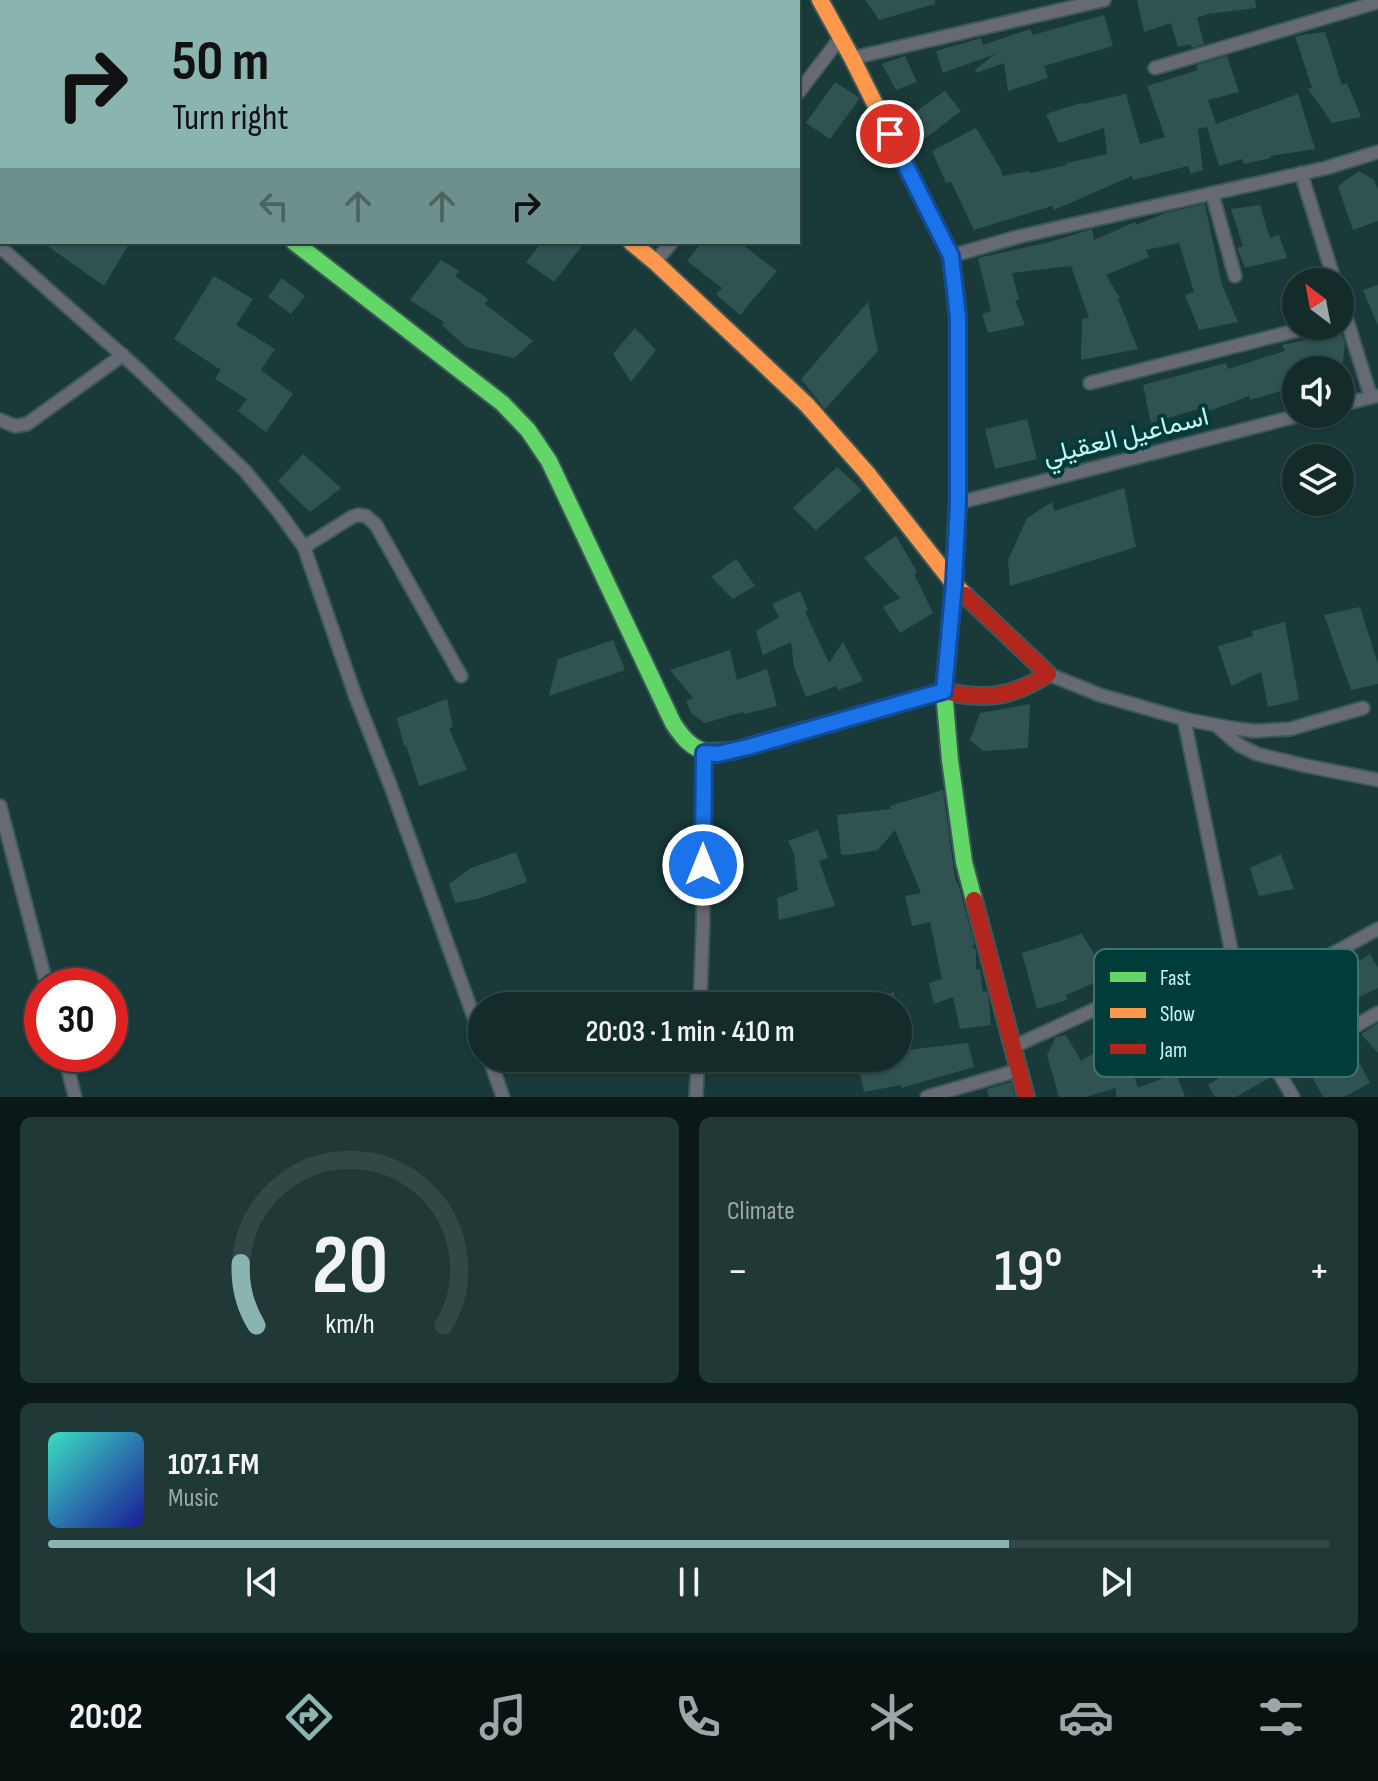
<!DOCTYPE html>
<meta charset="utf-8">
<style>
:root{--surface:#132c2a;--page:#203836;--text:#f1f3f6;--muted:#9da7a8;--line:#324847;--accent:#8ab4b0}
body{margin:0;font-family:"Sofia Sans Condensed",Vazirmatn,sans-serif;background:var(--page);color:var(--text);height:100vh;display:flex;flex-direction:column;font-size:30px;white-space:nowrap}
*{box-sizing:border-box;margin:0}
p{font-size:26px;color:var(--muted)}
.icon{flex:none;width:44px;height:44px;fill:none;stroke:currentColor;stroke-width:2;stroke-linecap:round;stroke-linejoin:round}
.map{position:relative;height:1097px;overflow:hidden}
.panel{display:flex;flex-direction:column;gap:20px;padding:20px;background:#0a1817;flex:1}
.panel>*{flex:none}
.banner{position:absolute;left:0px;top:0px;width:800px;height:244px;box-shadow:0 2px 6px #0004,0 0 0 2px var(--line);background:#8ab4b0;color:#111;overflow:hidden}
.needle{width:52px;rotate:328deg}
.buttons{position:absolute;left:1282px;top:268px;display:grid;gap:16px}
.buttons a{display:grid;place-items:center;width:72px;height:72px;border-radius:50%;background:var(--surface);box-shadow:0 2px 6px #0004,0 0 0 2px var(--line);font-size:40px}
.speed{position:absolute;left:24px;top:968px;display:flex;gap:16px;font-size:40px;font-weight:700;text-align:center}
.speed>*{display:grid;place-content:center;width:104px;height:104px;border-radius:50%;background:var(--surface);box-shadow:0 2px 6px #0004,0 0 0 2px var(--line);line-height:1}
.speed .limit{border:12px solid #d22;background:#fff;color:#111}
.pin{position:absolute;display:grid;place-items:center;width:68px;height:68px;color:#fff;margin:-34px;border:4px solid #fff;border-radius:50%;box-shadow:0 2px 8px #0007}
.me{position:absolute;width:88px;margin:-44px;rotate:0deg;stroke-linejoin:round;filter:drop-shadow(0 0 6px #0008)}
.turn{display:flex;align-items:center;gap:28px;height:168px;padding:0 40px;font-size:36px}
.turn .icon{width:104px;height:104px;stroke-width:2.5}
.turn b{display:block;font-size:56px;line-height:68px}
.lanes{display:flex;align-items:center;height:76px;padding:0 40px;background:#0003;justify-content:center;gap:40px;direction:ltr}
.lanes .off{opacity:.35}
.big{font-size:60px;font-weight:600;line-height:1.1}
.panel .widget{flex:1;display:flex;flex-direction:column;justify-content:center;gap:12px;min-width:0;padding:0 28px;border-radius:12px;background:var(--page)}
.panel .dial{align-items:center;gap:0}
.dial svg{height:208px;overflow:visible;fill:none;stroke:var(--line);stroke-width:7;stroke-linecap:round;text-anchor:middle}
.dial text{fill:var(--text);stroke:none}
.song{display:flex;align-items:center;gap:24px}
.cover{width:96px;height:96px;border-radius:12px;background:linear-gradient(135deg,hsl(170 70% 55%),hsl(240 70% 35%))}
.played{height:8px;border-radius:4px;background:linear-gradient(90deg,var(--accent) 75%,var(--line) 75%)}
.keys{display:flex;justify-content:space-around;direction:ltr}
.heat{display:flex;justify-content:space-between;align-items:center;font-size:44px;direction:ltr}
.panel .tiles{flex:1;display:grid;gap:20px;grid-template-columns:1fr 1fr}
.widget:last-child{grid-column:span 2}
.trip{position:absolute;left:468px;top:992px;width:444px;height:80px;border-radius:40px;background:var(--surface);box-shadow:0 2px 6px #0004,0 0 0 2px var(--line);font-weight:600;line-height:80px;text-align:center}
.tabs{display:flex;height:128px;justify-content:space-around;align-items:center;background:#081211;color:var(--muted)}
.tabs .icon{width:56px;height:56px}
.tabs .active{color:var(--accent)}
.tabs b{font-size:36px;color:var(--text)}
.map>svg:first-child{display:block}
</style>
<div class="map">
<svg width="1378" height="1097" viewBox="0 0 1378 1097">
<rect width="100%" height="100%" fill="#193a38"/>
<g fill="#305352">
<polygon points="865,0 935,0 935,4 879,20"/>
<polygon points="1137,0 1255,0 1256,8 1208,14 1197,18 1204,44 1192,48 1190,44 1178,47 1171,23 1144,32"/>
<polygon points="1104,15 1113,46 1044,66 1048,78 1008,91 1004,63 976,73 975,70 995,54 943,73 936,51 981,38 983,45 1030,29 1033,35"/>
<polygon points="1325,32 1342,85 1347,83 1361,117 1332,123 1308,89 1312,88 1295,36"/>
<polygon points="905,56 917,82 896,90 882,64"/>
<polygon points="1227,56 1239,92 1208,100 1216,124 1298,94 1315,149 1270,156 1271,158 1244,164 1242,159 1219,166 1207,127 1198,129 1203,170 1191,174 1188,166 1133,180 1132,176 1054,210 1052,206 974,230 951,182 946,183 932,151 976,128 1000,168 1003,176 1029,171 1030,173 1067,165 1067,163 1107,154 1104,128 1059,143 1046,114 1081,103 1082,104 1126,94 1140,144 1165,137 1147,86 1198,70 1196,65"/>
<polygon points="835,82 860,98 830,139 806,123"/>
<polygon points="945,91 961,111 923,140 908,117"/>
<polygon points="1359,171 1374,180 1378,190 1378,221 1353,230 1338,186"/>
<polygon points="1205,204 1222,285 1238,322 1199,330 1185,295 1194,292 1179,243 1146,250 1149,257 1106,275 1120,298 1118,299 1138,349 1081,360 1082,319 1089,318 1071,266 1012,273 1019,300 1015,300 1025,325 988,333 982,314 991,311 978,258 1046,243 1092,229 1094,240 1135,222 1136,225 1165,213"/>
<polygon points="1260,205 1270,238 1279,235 1287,258 1245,268 1237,248 1243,246 1231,209"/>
<polygon points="42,242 130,242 104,286"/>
<polygon points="542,242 585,242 554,282 526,262"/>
<polygon points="702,242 739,242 777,271 740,315 716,294 722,288 687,261"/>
<polygon points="441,260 459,271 455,276 488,299 485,304 533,341 514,358 466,347 442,325 444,322 410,300"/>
<polygon points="214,276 253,299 236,325 275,349 261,370 293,394 266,432 238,411 247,399 215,379 221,370 174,339"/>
<polygon points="282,278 305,296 291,314 268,297"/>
<polygon points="1378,285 1378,326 1363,290"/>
<polygon points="868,302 878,351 825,409 801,379"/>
<polygon points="635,328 656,350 631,382 613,354"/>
<polygon points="1341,333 1345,343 1342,370 1296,370 1296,387 1250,400 1249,396 1206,412 1205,407 1151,423 1143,385 1226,363 1228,369 1285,351 1282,345"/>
<polygon points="1027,419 1037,459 995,469 985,429"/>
<polygon points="303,454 341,488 310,512 278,481"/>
<polygon points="837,467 862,490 816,530 793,508"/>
<polygon points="1124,488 1136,547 1010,586 1008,560 1027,518 1052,502 1054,511"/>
<polygon points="896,536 917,572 914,574 933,613 900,633 883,607 900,598 864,558"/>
<polygon points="736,559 755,586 733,599 711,577"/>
<polygon points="800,591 808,610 805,612 829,663 843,642 863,681 838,690 836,686 806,697 794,667 791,642 763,655 756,631 779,617 772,604"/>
<polygon points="1360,607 1378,664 1378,684 1351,690 1324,615"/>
<polygon points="1285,622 1299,700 1268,707 1261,672 1231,686 1218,646 1253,636 1252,631"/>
<polygon points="613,640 625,670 549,696 558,659"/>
<polygon points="730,650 737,680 767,669 777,706 744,714 743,712 705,723 692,714 686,701 693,698 670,670"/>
<polygon points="447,699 453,727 449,728 467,770 419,786 406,745 404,746 397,718"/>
<polygon points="1030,704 1028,748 983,751 970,740 980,713"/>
<polygon points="943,790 955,878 959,887 974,942 973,948 975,948 976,952 976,970 980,969 983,992 987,991 988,994 991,1025 960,1029 953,997 934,1004 929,983 942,979 930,922 912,926 905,896 921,893 895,830 878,850 848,855 841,854 837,815 891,809 890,806"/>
<polygon points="818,830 828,858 819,861 835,906 779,920 777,898 798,890 794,854 788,841"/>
<polygon points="516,852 527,882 477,899 455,903 449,884 471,868"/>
<polygon points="1281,854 1294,889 1259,896 1250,868"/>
<polygon points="1082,934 1108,977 1066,995 1067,1000 1037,1009 1022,953"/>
<polygon points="1370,954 1378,968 1378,988 1358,998 1345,970"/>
<polygon points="1212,962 1227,1011 1198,1027 1199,1029 1160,1049 1162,1053 1130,1063 1138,1088 1176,1073 1185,1097 1116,1097 1116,1088 1086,1097 1059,1097 1047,1055 1056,1037 1066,1035 1081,1061 1128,1033 1120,1015 1140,1007 1141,1009 1188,987 1180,972"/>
<polygon points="894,992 896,1006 861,1006 860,1004"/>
<polygon points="1378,1023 1378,1053 1361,1034"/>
<polygon points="1348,1042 1370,1083 1344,1097 1323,1097 1306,1065"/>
<polygon points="968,1043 974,1067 901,1088 901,1085 864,1092 858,1064 886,1058 898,1058 898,1051"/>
<polygon points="1255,1055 1271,1077 1236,1097 1215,1097 1208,1085"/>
<polygon points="1011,1082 1015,1097 989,1097 987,1089"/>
</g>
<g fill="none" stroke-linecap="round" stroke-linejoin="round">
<defs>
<g id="street">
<polyline points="307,0 310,2"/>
<polyline points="559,0 561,2"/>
<polyline points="0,21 2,23"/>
<polyline points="852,58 1104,0"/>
<polyline points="1155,68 1378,2"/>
<polyline points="798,93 841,37"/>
<polyline points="1301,173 1335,282"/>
<polyline points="1212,193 1235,276"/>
<polyline points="0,247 139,370 245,471 278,511 304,547 355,695 391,787 482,1040"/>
<polyline points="951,256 1021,236 1326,168 1378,152"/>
<polyline points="655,262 672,242"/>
<polyline points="1340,298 1371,397"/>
<polyline points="1090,383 1314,326"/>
<polyline points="1340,405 1376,396"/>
<polyline points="0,420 15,426 27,424 123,355"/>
<polyline points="958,503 1305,414"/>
<polyline points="304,547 352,517 358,515 366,516 376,525 461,676"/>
<polyline points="1048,674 1100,695 1184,719 1231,728 1254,731 1290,729 1363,708"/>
<polyline points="1184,719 1242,1003 1249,1022 1293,1097"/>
<polyline points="1219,728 1239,745 1257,754 1307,766 1378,780"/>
<polyline points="0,806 47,986"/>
<polyline points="1242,1003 1378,929"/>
<polyline points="700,1006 703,921 704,753"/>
<polyline points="1013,1047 1150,984"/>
<polyline points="64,1054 75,1097"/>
<polyline points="489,1058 503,1097"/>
<polyline points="1277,1071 1378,1013"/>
<polyline points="696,1097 698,1058"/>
<polyline points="927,1097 1019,1070"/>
</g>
<g id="fast">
<path d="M294 242 502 403 528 430 549 461 673 723C682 737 690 747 706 752"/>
<polyline points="958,498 954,584 944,691 950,760 964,862 974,900"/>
</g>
<g id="slow">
<polyline points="820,0 852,58 951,256 958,317 958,498"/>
<polyline points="631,242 655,262 807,405 867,473 954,584 965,595"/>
</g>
<g id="jam">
<path d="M706 752 733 751 944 691C985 701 1013 697 1048 674L965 595"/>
<polyline points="974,900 1026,1097"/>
</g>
</defs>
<use href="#street" stroke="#3b5957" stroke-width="16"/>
<use href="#fast" stroke="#3b5957" stroke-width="20"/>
<use href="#slow" stroke="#3b5957" stroke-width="20"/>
<use href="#jam" stroke="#3b5957" stroke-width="20"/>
<use href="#street" stroke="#676a74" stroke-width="12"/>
<use href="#fast" stroke="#63d668" stroke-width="16"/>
<use href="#slow" stroke="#ff974d" stroke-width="16"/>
<use href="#jam" stroke="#b3261e" stroke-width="16"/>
</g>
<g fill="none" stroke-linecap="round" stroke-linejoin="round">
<defs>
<polyline id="route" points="703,865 704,753 718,754 748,747 944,691 954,584 958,503 958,317 951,256 890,134"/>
</defs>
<use href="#route" stroke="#114b97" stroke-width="20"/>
<use href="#route" stroke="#1a73e8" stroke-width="14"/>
</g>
<g text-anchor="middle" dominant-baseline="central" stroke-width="8" stroke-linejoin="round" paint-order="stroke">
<g font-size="26" fill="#c7f5f1" stroke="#003c39">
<text transform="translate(1126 437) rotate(-14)">اسماعيل العقيلي</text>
</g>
</g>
<rect x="1094" y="949" width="264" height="128" rx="12" fill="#003c39" stroke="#3c7470" stroke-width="2"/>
<rect x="1110" y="972" width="36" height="10" fill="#63d668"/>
<rect x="1110" y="1008" width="36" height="10" fill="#ff974d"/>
<rect x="1110" y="1044" width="36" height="10" fill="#b3261e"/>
<g font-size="22" fill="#c7f5f1">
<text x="1160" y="985">Fast</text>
<text x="1160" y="1021">Slow</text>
<text x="1160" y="1057">Jam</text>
</g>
</svg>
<div class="buttons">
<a><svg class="needle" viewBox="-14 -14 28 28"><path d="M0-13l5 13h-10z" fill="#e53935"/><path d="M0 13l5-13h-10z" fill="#9da7a8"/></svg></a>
<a><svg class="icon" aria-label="sound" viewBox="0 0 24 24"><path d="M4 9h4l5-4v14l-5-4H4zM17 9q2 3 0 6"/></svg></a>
<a><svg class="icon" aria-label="layers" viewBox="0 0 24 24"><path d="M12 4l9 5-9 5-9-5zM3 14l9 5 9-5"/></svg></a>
</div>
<div class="speed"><div class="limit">30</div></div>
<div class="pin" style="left:890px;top:134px;background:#d93025"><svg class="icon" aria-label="arrive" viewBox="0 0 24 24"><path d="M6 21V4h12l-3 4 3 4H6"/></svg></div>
<svg class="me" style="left:703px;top:865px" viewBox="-20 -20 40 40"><circle r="17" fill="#1a73e8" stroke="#fff" stroke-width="3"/><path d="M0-11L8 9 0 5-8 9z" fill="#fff"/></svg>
<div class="trip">20:03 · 1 min · 410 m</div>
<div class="banner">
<div class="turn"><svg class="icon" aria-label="right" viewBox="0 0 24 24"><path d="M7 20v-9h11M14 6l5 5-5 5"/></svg><div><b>50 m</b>Turn right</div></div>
<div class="lanes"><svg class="icon off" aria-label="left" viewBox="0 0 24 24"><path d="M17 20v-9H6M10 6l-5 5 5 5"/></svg><svg class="icon off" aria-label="ahead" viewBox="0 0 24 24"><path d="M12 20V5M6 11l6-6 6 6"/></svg><svg class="icon off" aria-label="ahead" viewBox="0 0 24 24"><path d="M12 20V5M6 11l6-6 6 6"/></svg><svg class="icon" aria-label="right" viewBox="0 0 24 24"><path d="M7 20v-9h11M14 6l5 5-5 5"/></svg></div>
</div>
</div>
<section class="panel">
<div class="tiles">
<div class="widget dial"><svg viewBox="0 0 100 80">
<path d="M14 69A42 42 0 1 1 86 69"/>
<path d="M14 69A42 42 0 0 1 8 45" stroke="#8ab4b0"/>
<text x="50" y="56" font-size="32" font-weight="700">20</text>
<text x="50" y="72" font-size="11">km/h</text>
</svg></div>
<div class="widget"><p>Climate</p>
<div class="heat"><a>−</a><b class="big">19°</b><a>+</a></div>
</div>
<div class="widget">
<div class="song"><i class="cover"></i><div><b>107.1 FM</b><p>Music</p></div></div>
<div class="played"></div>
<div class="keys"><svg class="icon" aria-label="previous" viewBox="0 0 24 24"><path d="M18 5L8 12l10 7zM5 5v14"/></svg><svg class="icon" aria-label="pause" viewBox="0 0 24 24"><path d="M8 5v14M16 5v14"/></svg><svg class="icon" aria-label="next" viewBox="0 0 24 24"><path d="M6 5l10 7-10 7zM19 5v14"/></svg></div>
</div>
</div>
</section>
<nav class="tabs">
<b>20:02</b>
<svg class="icon active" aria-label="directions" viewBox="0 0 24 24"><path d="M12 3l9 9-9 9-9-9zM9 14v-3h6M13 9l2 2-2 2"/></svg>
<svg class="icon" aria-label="music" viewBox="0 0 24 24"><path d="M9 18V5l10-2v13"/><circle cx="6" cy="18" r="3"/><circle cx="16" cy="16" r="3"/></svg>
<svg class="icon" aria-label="phone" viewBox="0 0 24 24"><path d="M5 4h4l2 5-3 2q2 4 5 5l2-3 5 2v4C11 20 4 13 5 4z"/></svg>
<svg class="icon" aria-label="climate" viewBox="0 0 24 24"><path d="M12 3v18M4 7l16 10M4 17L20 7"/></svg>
<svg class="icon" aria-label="car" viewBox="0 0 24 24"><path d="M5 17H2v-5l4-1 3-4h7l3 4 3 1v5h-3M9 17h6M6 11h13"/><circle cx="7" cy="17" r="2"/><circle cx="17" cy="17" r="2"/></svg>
<svg class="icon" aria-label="filters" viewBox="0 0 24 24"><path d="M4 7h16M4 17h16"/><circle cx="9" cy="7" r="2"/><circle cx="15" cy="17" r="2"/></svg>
</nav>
